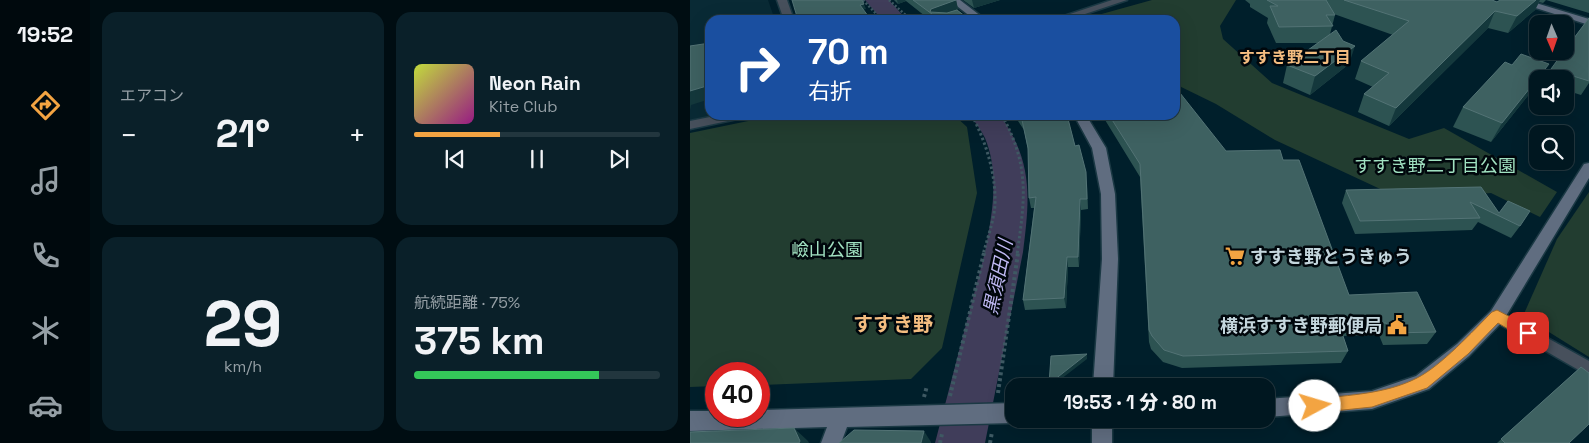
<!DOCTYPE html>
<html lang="ja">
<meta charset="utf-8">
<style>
:root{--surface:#001720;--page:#0a2029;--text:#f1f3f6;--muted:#959fa5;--line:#22363e;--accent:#f3a442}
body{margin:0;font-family:"Space Grotesk","Noto Sans JP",sans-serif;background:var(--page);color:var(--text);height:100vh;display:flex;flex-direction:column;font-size:19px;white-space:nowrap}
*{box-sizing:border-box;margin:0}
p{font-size:16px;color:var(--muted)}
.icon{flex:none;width:28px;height:28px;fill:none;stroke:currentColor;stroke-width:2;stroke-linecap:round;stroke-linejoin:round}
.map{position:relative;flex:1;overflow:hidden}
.side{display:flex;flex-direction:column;gap:12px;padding:12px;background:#000d12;width:600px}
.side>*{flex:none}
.guide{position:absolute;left:15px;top:15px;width:475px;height:105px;border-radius:15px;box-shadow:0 5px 20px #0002,0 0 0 1px var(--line);background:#1a4fa0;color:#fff;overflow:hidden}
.needle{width:32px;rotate:178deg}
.tools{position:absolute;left:839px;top:15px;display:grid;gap:10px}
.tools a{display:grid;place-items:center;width:45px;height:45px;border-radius:10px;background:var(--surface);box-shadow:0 5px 20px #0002,0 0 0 1px var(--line);font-size:25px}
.speed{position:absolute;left:15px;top:362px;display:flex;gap:10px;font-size:25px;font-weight:700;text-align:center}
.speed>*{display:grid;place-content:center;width:65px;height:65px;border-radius:50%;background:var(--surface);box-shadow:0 5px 20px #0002,0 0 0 1px var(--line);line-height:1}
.speed .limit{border:8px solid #d22;background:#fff;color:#111}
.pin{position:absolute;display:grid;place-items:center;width:42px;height:42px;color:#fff;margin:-21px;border-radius:10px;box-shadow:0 2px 8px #0006}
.me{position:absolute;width:55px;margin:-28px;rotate:84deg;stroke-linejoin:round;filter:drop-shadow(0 0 4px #0008)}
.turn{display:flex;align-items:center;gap:18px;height:105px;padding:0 20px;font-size:22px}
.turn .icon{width:65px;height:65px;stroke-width:2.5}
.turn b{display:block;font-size:35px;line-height:42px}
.big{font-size:38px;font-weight:800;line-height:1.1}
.side .card{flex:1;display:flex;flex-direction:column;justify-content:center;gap:8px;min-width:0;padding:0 18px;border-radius:15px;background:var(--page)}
.side .dial{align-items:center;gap:0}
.dial b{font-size:65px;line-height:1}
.song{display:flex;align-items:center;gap:15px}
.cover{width:60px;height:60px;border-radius:8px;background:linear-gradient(135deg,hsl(70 70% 55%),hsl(310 70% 35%))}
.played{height:5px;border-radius:2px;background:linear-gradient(90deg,var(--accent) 35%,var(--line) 35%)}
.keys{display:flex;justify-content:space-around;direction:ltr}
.heat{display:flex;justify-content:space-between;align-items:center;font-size:28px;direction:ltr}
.charge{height:8px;border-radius:4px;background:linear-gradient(90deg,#34c759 75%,var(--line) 0)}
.side .tiles{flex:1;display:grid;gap:12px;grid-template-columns:repeat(2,1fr)}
.trip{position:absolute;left:315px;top:378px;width:270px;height:50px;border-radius:15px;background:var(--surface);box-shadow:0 5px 20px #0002,0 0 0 1px var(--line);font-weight:800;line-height:50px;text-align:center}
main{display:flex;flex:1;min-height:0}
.tabs{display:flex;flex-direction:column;width:90px;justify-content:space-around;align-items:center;background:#00090d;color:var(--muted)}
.tabs .icon{width:35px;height:35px}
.tabs .on{color:var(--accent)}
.tabs b{font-size:22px;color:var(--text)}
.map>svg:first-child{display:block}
</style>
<main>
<nav class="tabs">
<b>19:52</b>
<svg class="icon on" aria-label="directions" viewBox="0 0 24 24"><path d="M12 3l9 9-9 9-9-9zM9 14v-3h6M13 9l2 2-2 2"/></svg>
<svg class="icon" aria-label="music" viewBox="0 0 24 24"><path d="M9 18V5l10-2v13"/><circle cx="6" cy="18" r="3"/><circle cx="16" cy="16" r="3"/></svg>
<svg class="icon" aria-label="phone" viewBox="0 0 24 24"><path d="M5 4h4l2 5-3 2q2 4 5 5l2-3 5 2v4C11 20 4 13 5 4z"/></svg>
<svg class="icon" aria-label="climate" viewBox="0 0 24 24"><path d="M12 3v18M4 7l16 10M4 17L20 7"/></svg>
<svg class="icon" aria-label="car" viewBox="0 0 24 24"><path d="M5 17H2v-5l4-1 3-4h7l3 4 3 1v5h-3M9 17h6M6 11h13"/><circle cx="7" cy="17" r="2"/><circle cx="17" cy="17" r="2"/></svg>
</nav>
<section class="side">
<div class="tiles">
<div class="card"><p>エアコン</p>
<div class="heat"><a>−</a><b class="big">21°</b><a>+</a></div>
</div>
<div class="card">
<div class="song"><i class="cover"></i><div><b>Neon Rain</b><p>Kite Club</p></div></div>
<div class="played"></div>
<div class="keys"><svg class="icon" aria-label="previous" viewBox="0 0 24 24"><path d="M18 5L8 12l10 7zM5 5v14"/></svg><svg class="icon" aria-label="pause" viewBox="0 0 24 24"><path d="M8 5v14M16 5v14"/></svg><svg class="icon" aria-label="next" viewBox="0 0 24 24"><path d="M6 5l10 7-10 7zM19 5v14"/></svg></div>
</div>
<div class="card dial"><b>29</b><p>km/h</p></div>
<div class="card"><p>航続距離 · 75%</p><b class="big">375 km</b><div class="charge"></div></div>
</div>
</section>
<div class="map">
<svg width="899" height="443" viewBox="0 0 899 443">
<rect width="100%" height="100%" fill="#001f2b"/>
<polygon fill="#092a35" points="0,0 78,0 85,20 20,20 20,115 26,115 0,120"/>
<g fill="#223d30">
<polygon points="462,0 546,0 530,26 533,39 582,83 719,139 754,128 867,192 850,217 801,193 716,201 585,140 526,104 485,84 485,20 390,20"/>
<polygon points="88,115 264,115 277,127 287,193 252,348 221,379 69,385 69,374 26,374 26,386 0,387 0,133"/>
<polygon points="899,192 899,357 833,316 867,239"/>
</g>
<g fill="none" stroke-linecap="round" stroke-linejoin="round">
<g fill="#403d5a" fill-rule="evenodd">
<polygon points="175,0 199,0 217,20 192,20"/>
<path d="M280 115H310C343 162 340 197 333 252L295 443H245L295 252C302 215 310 174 295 138 291 130 285 122 280 115Z"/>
</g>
<defs>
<polygon id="lane" points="807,310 899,361 899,376 802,320 800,316 802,312"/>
<g id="street">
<polygon points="87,0 97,0 104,20 94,20"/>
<polygon points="422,0 437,0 377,20 362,20"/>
<polygon points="30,115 54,115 52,118 0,129 0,121"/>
</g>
<g id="secondary">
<polygon points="259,0 270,0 296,20 285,20"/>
<polygon points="821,0 836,0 899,19 899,25"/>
<polygon points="384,115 396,115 416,148 425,194 428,259 423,386 403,386 412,259 411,194 402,148"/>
<polygon points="899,163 899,178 813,321 779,356 739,389 682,409 576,417 576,399 682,391 726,376 767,344 801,311 894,164"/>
<polygon points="324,403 324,419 332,419 324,423 157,427 151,443 131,443 137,427 0,431 0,411 26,411 26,416 69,416 69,410"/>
<rect x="402" y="419" width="20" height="24"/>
</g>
</defs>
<use href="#lane" stroke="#1b3944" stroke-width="3"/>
<use href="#street" stroke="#1b3944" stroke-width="3"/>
<use href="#secondary" stroke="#1b3944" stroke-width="3"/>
<g stroke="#3e5963" stroke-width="2.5" stroke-dasharray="2 2" stroke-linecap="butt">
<polyline points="173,0 192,20"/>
<polyline points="199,0 221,20"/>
</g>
<g stroke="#3e5963" stroke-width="3" stroke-dasharray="2.5 2.5" stroke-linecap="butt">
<path d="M282 115C296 143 306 173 305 205 304 221 297 239 293 255"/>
<path d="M312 115C340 167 335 198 327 255"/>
</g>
<g stroke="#3e5963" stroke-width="4" stroke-dasharray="3 3" stroke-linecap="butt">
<polyline points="308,393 328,253"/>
<polyline points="260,396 294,253"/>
<polyline points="234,397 237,386"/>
<polyline points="250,443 252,434"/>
<polyline points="300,443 302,432"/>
</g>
<use href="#lane" fill="#47505c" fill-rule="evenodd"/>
<use href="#street" fill="#47505c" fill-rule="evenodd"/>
<use href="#secondary" fill="#606d80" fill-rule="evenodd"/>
</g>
<g fill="#2d5352">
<polygon points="204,0 266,0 268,9 267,10 280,20 240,20 216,1 208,4"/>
<polygon points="273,0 310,0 284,8"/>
<polygon points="555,0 802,0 807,2 810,0 899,0 899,13 856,0 853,3 849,2 845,10 818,33 798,28 699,126 668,112 674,94 683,87 665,79 671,61 703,35 644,14 645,15 640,34 659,64 620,95 593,83 597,65 628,43 586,43 577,23 578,18 560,7 560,4"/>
<polygon points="899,18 899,83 891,95 875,90 875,79 855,79 861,69"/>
<polygon points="848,79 848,83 801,142 763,127 773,107"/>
<polygon points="324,115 377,115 385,146 397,183 398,209 391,210 389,267 378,267 376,308 335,310 333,300 344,208 341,208 339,198 338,150 334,130"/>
<polygon points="412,115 485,115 536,151 593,160 659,295 746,332 737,344 693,345 689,335 653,336 658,351 651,363 492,368 473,362 461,349 459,342 450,177"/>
<polygon points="791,187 809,213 830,226 821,238 788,222 782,230 665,234 652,203 656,190"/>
<polygon points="891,367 879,443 807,443"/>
</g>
<g fill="#14383c">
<polygon points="207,0 215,0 216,1 208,4"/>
<polygon points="266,0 268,9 246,17 240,12 241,9"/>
<polygon points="282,0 310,0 284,8"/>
<polygon points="846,0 850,0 845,10 818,33 827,16"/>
<polygon points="174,4 176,9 172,10 170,5"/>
<polygon points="805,11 798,28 699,126 706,108"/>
<polygon points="665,46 659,64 620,95 625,76"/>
<polygon points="859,64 850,79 848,79 848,83 801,142 812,123"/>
<polygon points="20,85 20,99 1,105 0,110 0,91"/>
<polygon points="390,199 391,210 389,267 388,257"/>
<polygon points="377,257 378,267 376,308 374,298"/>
<polygon points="397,354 397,359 362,386 360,386 359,384"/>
<polygon points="104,428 118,441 119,443 109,443"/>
<polygon points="234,431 241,442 241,443 231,443"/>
</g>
<g fill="#3e6161" stroke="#537375">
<polygon points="102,0 172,0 174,4 170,5 181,20 108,20"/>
<polygon points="223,0 266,0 241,9 240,12 257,13 267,10 280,20 250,20"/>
<polygon points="577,0 636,0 645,15 636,15 643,26 589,27 580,6 588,6"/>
<polygon points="654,0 802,0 807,2 810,0 846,0 827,16 805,11 706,108 674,94 699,73 671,61 719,21"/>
<polygon points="899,18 899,81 861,69 874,51 875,51 875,50"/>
<polygon points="646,30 653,41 665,46 625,76 597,65"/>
<polygon points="20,43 20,85 0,91 0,46"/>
<polygon points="831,54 859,64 812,123 773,107 815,62 822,65"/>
<polygon points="485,91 490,93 536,151 590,150 593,160 609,160 659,295 727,292 746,332 701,333 696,323 649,324 658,351 493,356 474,350 462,336 459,330 450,164 419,115 485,115"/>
<polygon points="329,115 377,115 385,146 389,145 396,172 397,199 390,199 388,257 377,257 374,298 333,300 346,197 339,198 338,148 332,120"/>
<polygon points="791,187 809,213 818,201 840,211 830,226 780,202 790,218 670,221 656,190"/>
<polygon points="397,354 359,384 361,356"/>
<polygon points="891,367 899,373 899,424 879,443 815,443 811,439"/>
<polygon points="104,428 110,441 109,443 0,443 0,432"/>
<polygon points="164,430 234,431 231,443 149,443"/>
</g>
<path fill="#f3a442" stroke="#9e6b2b" d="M807 310 843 329 845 333 843 338H833L808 323 778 354 737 388 682 407 625 413 620 411 617 406 620 401 625 399C659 395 696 394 727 378 751 366 783 331 802 312Z"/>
<defs>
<symbol id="supermarket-bare" viewBox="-9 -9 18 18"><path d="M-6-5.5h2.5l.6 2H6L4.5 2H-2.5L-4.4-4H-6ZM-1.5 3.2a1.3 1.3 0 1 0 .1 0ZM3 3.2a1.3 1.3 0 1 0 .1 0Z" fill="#f3a442" stroke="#00070c" stroke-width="2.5" paint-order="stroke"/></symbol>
<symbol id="civic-bare" viewBox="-9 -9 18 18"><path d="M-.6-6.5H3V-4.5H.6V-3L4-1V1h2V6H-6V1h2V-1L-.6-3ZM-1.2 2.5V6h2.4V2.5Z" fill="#f3a442" stroke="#00070c" stroke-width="2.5" paint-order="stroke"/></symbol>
</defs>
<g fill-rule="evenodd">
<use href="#supermarket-bare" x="531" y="242" width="28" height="28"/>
<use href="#civic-bare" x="693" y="311" width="28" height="28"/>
</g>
<g text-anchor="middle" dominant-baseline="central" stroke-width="5" stroke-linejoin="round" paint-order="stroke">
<g font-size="16" font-weight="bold" fill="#f4bd80" stroke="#00070c">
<text x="605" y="57">すすき野二丁目</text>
</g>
<g font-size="18" fill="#a0e1c1" stroke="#00070c">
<text x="745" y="165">すすき野二丁目公園</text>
<text x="137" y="249">嶮山公園</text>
</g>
<g font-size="18" font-weight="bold" fill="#c4d6dd" stroke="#00070c" text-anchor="start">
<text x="560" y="256">すすき野とうきゅう</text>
<text x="692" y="325" text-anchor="end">横浜すすき野郵便局</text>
</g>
<g font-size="19" font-style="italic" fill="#bfb9f3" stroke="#00070c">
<text transform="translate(308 277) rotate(-78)">黒須田川</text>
</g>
<g font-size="20" font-weight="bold" fill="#f4bd80" stroke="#00070c">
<text x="203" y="324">すすき野</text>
</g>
</g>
</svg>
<div class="tools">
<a><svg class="needle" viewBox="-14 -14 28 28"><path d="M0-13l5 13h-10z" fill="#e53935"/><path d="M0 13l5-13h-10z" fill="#959fa5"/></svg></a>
<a><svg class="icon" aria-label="sound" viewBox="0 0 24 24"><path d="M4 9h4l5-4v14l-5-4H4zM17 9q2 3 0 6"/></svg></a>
<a><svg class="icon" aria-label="search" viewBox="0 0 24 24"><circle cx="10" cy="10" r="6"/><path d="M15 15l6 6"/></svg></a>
</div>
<div class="speed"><div class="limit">40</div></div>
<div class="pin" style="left:838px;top:333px;background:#d93025"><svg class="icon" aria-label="arrive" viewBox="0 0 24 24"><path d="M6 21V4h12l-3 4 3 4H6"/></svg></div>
<svg class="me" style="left:625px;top:406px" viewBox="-20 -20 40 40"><circle r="19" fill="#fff"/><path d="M0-13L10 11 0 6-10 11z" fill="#f3a442"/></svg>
<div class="trip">19:53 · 1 分 · 80 m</div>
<div class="guide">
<div class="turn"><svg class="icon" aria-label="right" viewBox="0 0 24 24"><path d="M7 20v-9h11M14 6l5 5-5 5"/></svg><div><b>70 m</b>右折</div></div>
</div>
</div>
</main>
